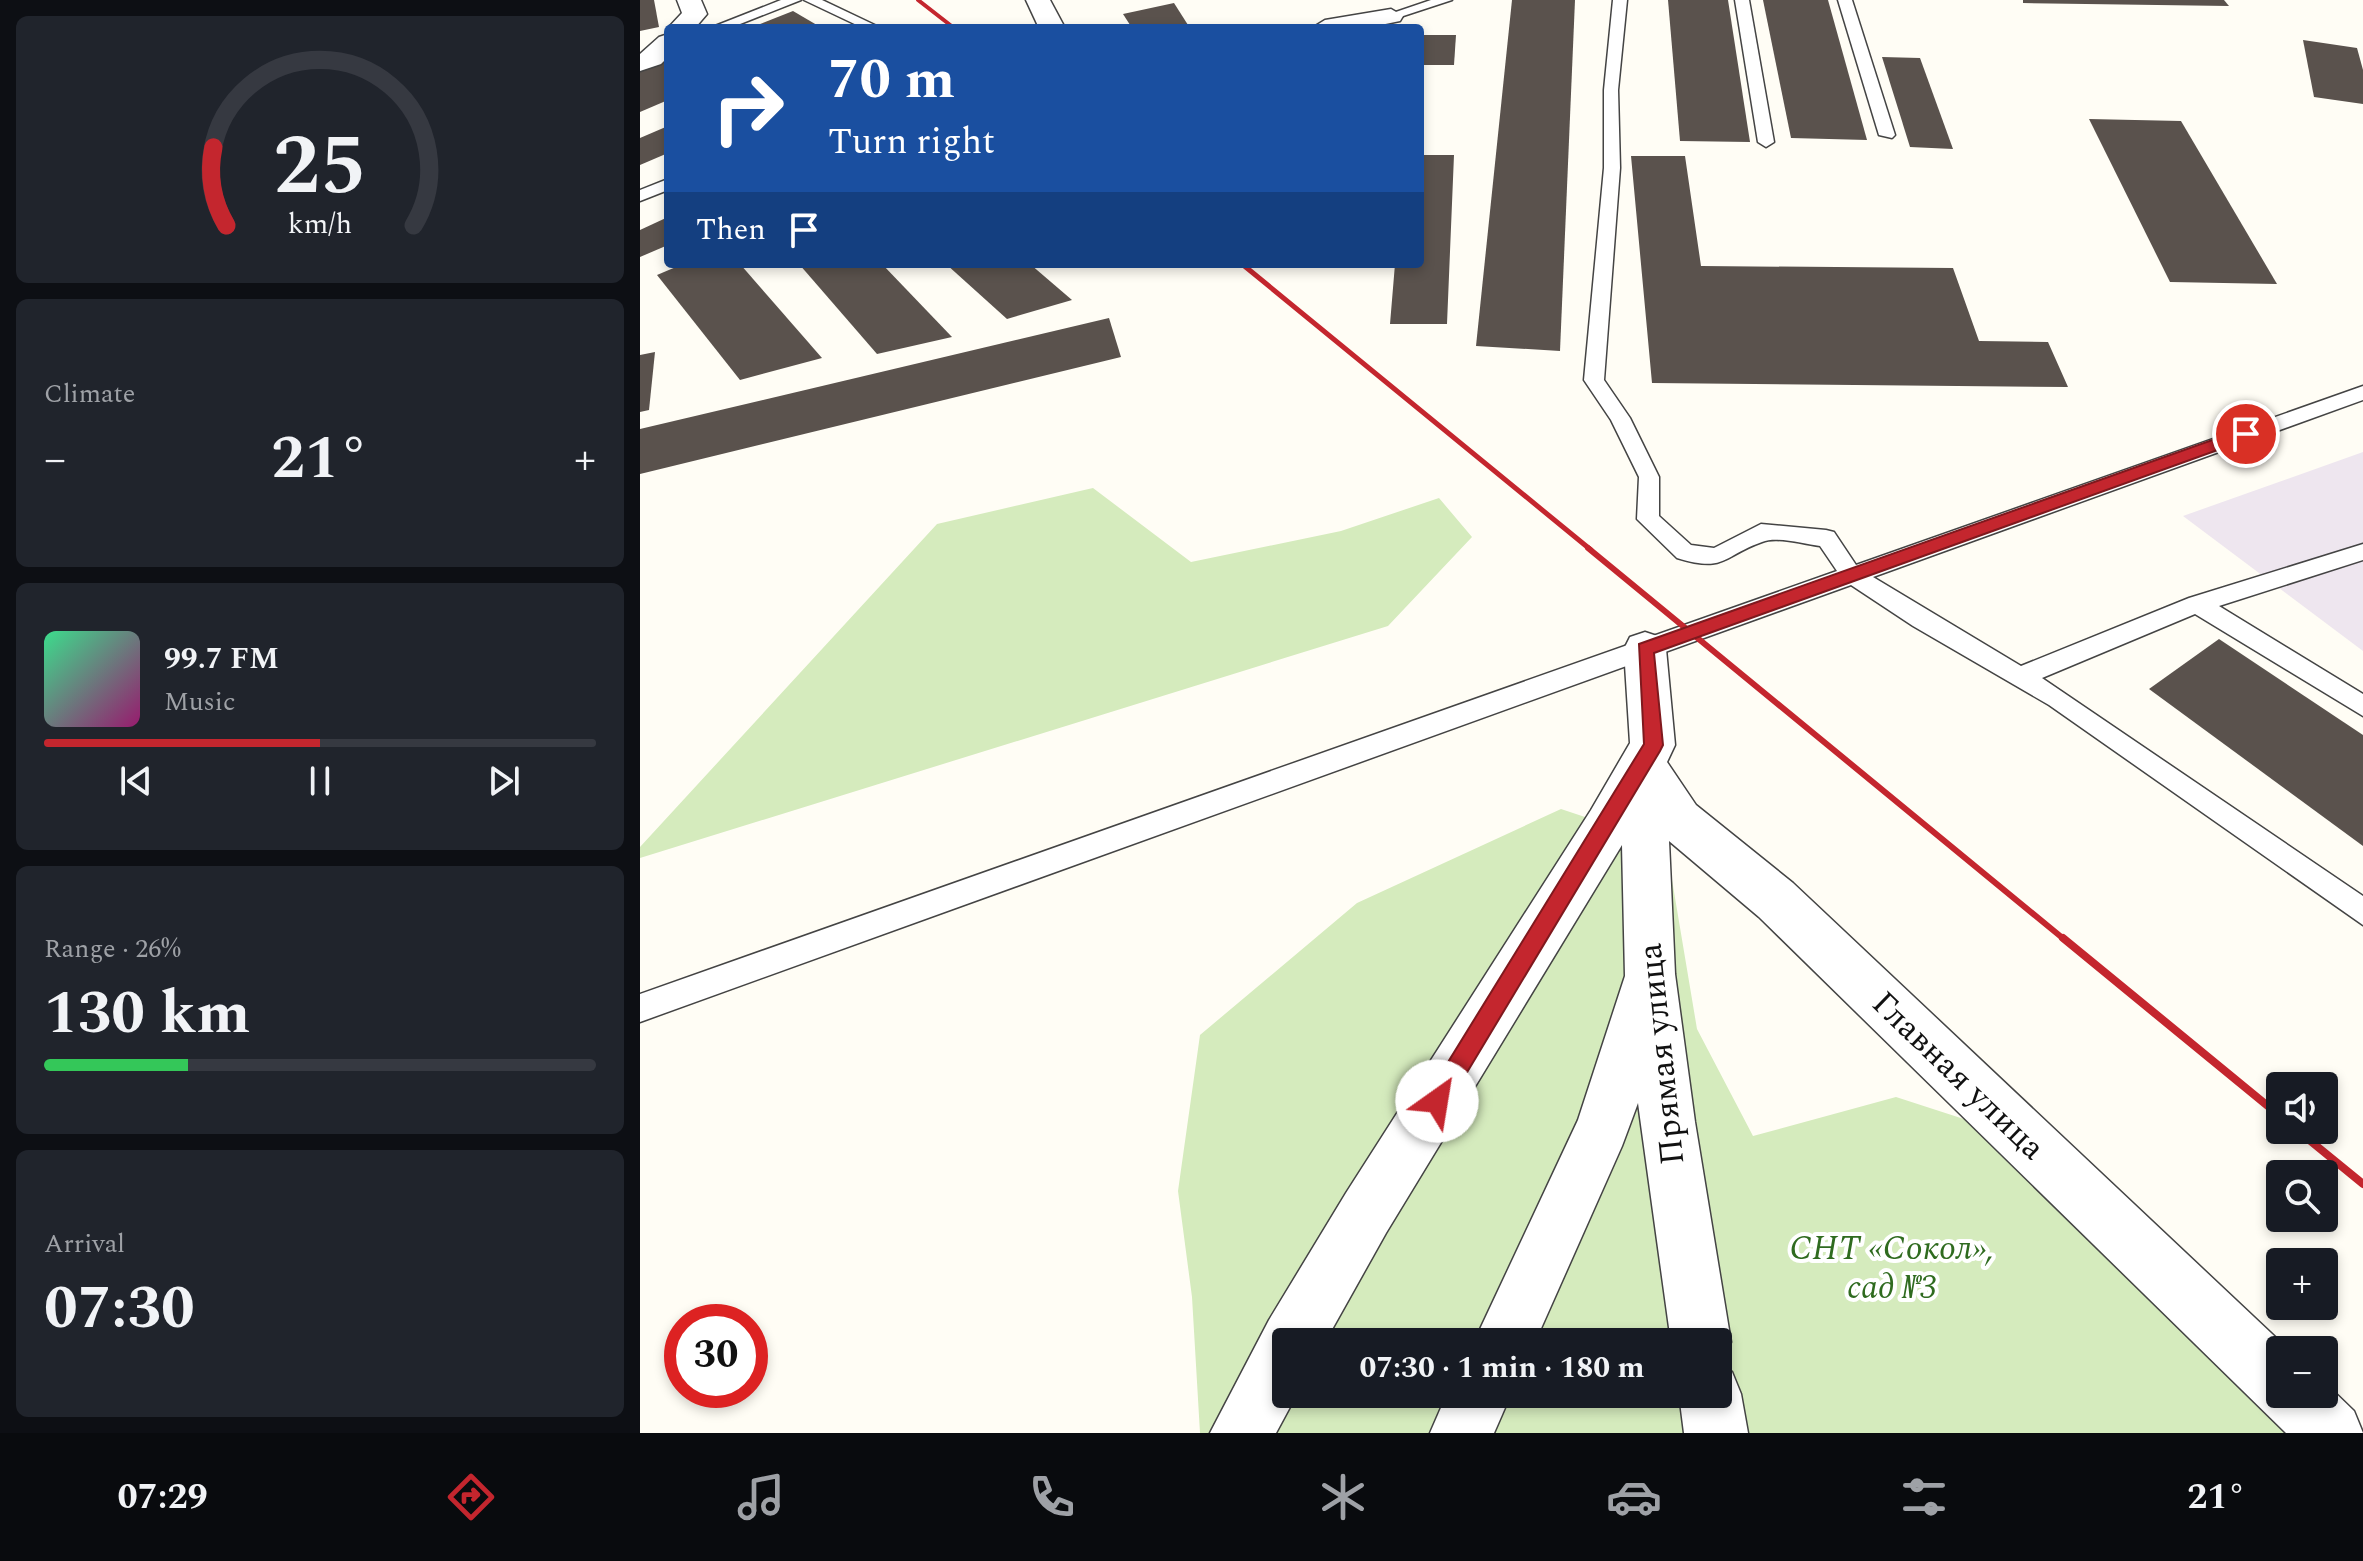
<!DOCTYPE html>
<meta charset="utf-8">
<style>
:root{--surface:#171b24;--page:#20242c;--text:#f1f3f6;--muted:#9ea1a6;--line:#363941;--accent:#c4262e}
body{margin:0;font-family:Spectral,serif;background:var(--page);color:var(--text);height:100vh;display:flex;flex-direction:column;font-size:30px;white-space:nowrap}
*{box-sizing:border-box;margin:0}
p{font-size:26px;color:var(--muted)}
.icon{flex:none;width:44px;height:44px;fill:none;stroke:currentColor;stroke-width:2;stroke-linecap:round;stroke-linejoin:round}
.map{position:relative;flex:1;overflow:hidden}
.sheet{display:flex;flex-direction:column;gap:16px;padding:16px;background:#0d0f14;width:640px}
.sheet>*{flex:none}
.top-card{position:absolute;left:24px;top:24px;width:760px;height:244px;border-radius:8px;box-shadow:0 4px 12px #0003;background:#1a4fa0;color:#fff;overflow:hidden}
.tools{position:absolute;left:1626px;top:1072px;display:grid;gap:16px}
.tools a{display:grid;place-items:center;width:72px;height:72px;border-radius:8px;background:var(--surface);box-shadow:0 4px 12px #0003;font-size:40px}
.speed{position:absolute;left:24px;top:1304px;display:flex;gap:16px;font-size:40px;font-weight:700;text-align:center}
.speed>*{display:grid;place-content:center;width:104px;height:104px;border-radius:50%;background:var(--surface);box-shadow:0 4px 12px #0003;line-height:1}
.speed .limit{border:12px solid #d22;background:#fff;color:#111}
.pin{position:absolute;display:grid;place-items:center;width:68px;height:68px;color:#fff;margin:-34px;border:4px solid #fff;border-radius:50%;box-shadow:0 2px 8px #0007}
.me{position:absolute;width:88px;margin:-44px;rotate:32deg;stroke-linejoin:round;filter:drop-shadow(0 0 6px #0008)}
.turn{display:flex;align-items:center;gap:28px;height:168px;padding:0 32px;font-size:36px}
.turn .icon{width:104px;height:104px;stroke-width:2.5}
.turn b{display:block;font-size:56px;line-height:68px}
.then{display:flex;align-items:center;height:76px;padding:0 32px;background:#0003;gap:16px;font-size:30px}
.big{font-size:60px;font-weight:700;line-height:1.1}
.sheet .tile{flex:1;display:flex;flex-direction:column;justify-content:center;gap:12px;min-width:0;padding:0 28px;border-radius:12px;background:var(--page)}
.sheet .dial{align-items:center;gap:0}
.dial svg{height:208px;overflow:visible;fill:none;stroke:var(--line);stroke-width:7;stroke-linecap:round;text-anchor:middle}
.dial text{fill:var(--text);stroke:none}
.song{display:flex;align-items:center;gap:24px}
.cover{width:96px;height:96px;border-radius:12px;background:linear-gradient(135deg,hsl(150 70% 55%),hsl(320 70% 35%))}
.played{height:8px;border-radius:4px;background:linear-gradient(90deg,var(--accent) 50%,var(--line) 50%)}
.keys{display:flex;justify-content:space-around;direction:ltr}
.heat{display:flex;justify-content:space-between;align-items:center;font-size:44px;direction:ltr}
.charge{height:12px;border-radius:6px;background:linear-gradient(90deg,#34c759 26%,var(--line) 0)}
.trip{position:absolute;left:632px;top:1328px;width:460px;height:80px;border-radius:8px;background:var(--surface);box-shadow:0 4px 12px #0003;font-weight:700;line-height:80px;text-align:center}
.tabs{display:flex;height:128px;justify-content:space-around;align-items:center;background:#090b0e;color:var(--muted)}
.tabs .icon{width:56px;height:56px}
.tabs .selected{color:var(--accent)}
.tabs b{font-size:36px;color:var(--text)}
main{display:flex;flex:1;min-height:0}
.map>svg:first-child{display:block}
</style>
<main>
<section class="sheet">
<div class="tile dial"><svg viewBox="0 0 100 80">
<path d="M14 69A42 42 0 1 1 86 69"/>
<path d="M14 69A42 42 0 0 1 9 39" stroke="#c4262e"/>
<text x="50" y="56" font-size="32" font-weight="700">25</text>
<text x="50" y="72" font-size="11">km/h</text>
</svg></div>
<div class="tile"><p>Climate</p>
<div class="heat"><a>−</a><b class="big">21°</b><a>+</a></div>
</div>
<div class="tile">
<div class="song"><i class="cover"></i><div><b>99.7 FM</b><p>Music</p></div></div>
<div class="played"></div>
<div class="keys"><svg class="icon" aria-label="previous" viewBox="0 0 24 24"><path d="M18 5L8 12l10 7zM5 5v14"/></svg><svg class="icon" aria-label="pause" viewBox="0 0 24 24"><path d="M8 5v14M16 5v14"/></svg><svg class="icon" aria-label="next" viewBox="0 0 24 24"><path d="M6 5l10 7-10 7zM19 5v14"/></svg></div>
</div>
<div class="tile"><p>Range · 26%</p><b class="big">130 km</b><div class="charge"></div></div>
<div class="tile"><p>Arrival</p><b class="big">07:30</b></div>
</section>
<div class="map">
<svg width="1723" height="1433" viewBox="0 0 1723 1433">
<rect width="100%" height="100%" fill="#fffdf5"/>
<polygon fill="#eee6ef" points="1723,452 1723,651 1543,516"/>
<g fill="#d5ebbd" fill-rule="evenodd">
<polygon points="453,488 551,562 701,531 799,498 832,537 748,626 0,858 0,847 297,524"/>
<path d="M921 809 1026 844 1057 1029 1113 1136 1256 1097 1416 1149 1640 1394H1683L1723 1433H560L552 1297 538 1191 560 1035 717 903ZM646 1342H1078V1394H646Z"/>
</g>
<g fill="#5a524d">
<polygon points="0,0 14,0 19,27 0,31"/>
<polygon points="872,0 935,0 920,351 836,346"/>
<polygon points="1028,0 1088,0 1110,142 1040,141"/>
<polygon points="1123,0 1188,0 1227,140 1151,138"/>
<polygon points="1383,0 1584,0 1589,6 1383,3"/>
<polygon points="534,3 548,25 492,28 483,14"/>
<polygon points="153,11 182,28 110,28"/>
<polygon points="782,35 816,35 814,65 780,65"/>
<polygon points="1663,40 1717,48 1723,70 1723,104 1674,97"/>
<polygon points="1242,57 1280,58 1313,149 1270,147"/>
<polygon points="28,60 28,100 0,112 0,71"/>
<polygon points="1449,119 1541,121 1637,284 1530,282"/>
<polygon points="28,126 28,153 0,165 0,138"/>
<polygon points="780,155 814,155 807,324 750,324 755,264 780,264"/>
<polygon points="991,156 1045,156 1061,266 1313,268 1339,341 1408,342 1428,387 1012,383"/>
<polygon points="28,217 28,245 0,257 0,230"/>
<polygon points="43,264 100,264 182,358 100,380 17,275"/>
<polygon points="159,264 242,264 312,337 237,354"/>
<polygon points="306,264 390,264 432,300 367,319"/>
<polygon points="469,318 481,357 0,474 0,429"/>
<polygon points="15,352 9,410 0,412 0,355"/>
<polygon points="1579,639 1723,735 1723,846 1509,689"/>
</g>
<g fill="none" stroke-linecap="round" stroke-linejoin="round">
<defs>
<g id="lane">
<polygon points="141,0 161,0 90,28 70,28"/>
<polygon points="164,0 182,0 241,28 223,28"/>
<polygon points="791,0 812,0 751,20 744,16"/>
<path d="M973 0H987L978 90 980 168 964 380 990 418 1019 477V516L1051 545 1074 548 1121 524 1186 530 1194 532 1216 565 1723 386V400L1233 577 1381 666 1549 598 1723 544V560L1579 606 1723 694V716L1555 614 1402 678 1723 896V925L1409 705 1273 626 1211 585 0 1022V994L1197 571 1180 546C1164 544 1137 536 1122 542 1082 556 1086 573 1037 558L997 519 999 477 971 420 944 380 964 168V90Z"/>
<polygon points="1095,0 1109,0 1134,142 1126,147 1118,142"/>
<polygon points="1198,0 1212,0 1255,135 1252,138 1239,135"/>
<polygon points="28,179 28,190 0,201 0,190"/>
</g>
<g id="street">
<polygon points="37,0 61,0 67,14 55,28 28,28 42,13"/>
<polygon points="386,0 410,0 425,28 399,28"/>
<polygon points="751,9 763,16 760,21 726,28 672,28 685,20"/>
<polygon points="28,34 28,57 21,64 0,71 0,54 19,37"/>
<polygon points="1005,632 1020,637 1026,649 1035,745 1027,762 1056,805 1153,883 1649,1350 1640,1350 1640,1394 1684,1394 1684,1382 1714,1411 1723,1433 1646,1433 1119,917 1029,841 1035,974 1055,1122 1091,1342 1083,1364 1078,1365 1078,1342 1031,1342 998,1103 982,1146 895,1342 834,1342 938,1120 985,976 982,845 746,1233 685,1342 646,1342 646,1394 657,1394 636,1433 570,1433 629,1320 706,1193 951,810 990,743 984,649 990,637"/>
<polygon points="1078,1366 1092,1372 1101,1394 1108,1433 1044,1433 1039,1394 1078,1394"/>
<polygon points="807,1394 871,1394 854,1433 790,1433"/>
</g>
</defs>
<use href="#lane" stroke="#444" stroke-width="3"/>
<use href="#street" stroke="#444" stroke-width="3"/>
<use href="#lane" fill="#fff" fill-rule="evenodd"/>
<use href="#street" fill="#fff" fill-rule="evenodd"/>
<polyline stroke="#c4262e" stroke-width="4" points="278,0 314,28"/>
<polyline stroke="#c4262e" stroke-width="5" points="602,264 951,550"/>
<polyline stroke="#c4262e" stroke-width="6" points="948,548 1425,940"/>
<g stroke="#c4262e" stroke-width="8">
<polyline points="1423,938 1640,1116"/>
<polyline points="1657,1130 1723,1184"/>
</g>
</g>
<polygon fill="#c4262e" stroke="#7f191e" stroke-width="2" points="1606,428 1611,430 1611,438 1014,653 1023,745 1020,751 805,1109 797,1112 789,1109 786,1101 789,1093 1004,744 999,644"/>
<g text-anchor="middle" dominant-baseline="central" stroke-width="8" stroke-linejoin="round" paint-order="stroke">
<g font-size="34" fill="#111" stroke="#fff">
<text transform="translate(1022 1054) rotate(-96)">Прямая улица</text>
<text transform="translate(1318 1076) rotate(44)">Главная улица</text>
</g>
<g font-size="34" font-style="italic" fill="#2f6b1f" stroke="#fff">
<text x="1252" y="1249">СНТ «Сокол»,<tspan x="1252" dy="39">сад №3</tspan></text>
</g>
</g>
</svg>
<div class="tools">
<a><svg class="icon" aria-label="sound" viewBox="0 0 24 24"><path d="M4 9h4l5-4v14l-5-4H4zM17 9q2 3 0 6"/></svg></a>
<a><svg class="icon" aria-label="search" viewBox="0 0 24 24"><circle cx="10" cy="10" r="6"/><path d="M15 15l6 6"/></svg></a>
<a>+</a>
<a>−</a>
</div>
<div class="speed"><div class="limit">30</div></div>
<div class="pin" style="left:1606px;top:434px;background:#d93025"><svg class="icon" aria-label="arrive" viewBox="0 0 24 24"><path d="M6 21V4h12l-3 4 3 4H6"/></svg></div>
<svg class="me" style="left:797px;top:1101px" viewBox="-20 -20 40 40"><circle r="19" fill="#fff"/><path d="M0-13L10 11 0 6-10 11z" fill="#c4262e"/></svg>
<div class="trip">07:30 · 1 min · 180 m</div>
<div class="top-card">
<div class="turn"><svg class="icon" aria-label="right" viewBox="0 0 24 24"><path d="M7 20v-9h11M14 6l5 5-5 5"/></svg><div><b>70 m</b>Turn right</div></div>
<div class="then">Then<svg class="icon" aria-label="arrive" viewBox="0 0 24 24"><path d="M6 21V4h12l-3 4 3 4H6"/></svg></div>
</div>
</div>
</main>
<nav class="tabs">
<b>07:29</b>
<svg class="icon selected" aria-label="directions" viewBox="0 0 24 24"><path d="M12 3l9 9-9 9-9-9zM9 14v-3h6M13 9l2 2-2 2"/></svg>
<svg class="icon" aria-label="music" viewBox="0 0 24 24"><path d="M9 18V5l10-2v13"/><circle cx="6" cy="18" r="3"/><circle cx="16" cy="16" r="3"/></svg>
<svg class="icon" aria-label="phone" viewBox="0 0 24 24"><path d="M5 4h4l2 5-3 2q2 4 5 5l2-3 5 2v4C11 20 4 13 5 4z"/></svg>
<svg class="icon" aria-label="climate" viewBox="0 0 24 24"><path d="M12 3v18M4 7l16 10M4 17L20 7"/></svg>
<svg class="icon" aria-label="car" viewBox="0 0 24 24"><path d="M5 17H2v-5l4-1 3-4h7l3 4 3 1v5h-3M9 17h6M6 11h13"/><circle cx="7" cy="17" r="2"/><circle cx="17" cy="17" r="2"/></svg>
<svg class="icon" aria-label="filters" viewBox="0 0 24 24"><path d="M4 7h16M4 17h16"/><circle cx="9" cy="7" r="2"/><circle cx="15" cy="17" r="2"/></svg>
<b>21°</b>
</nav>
